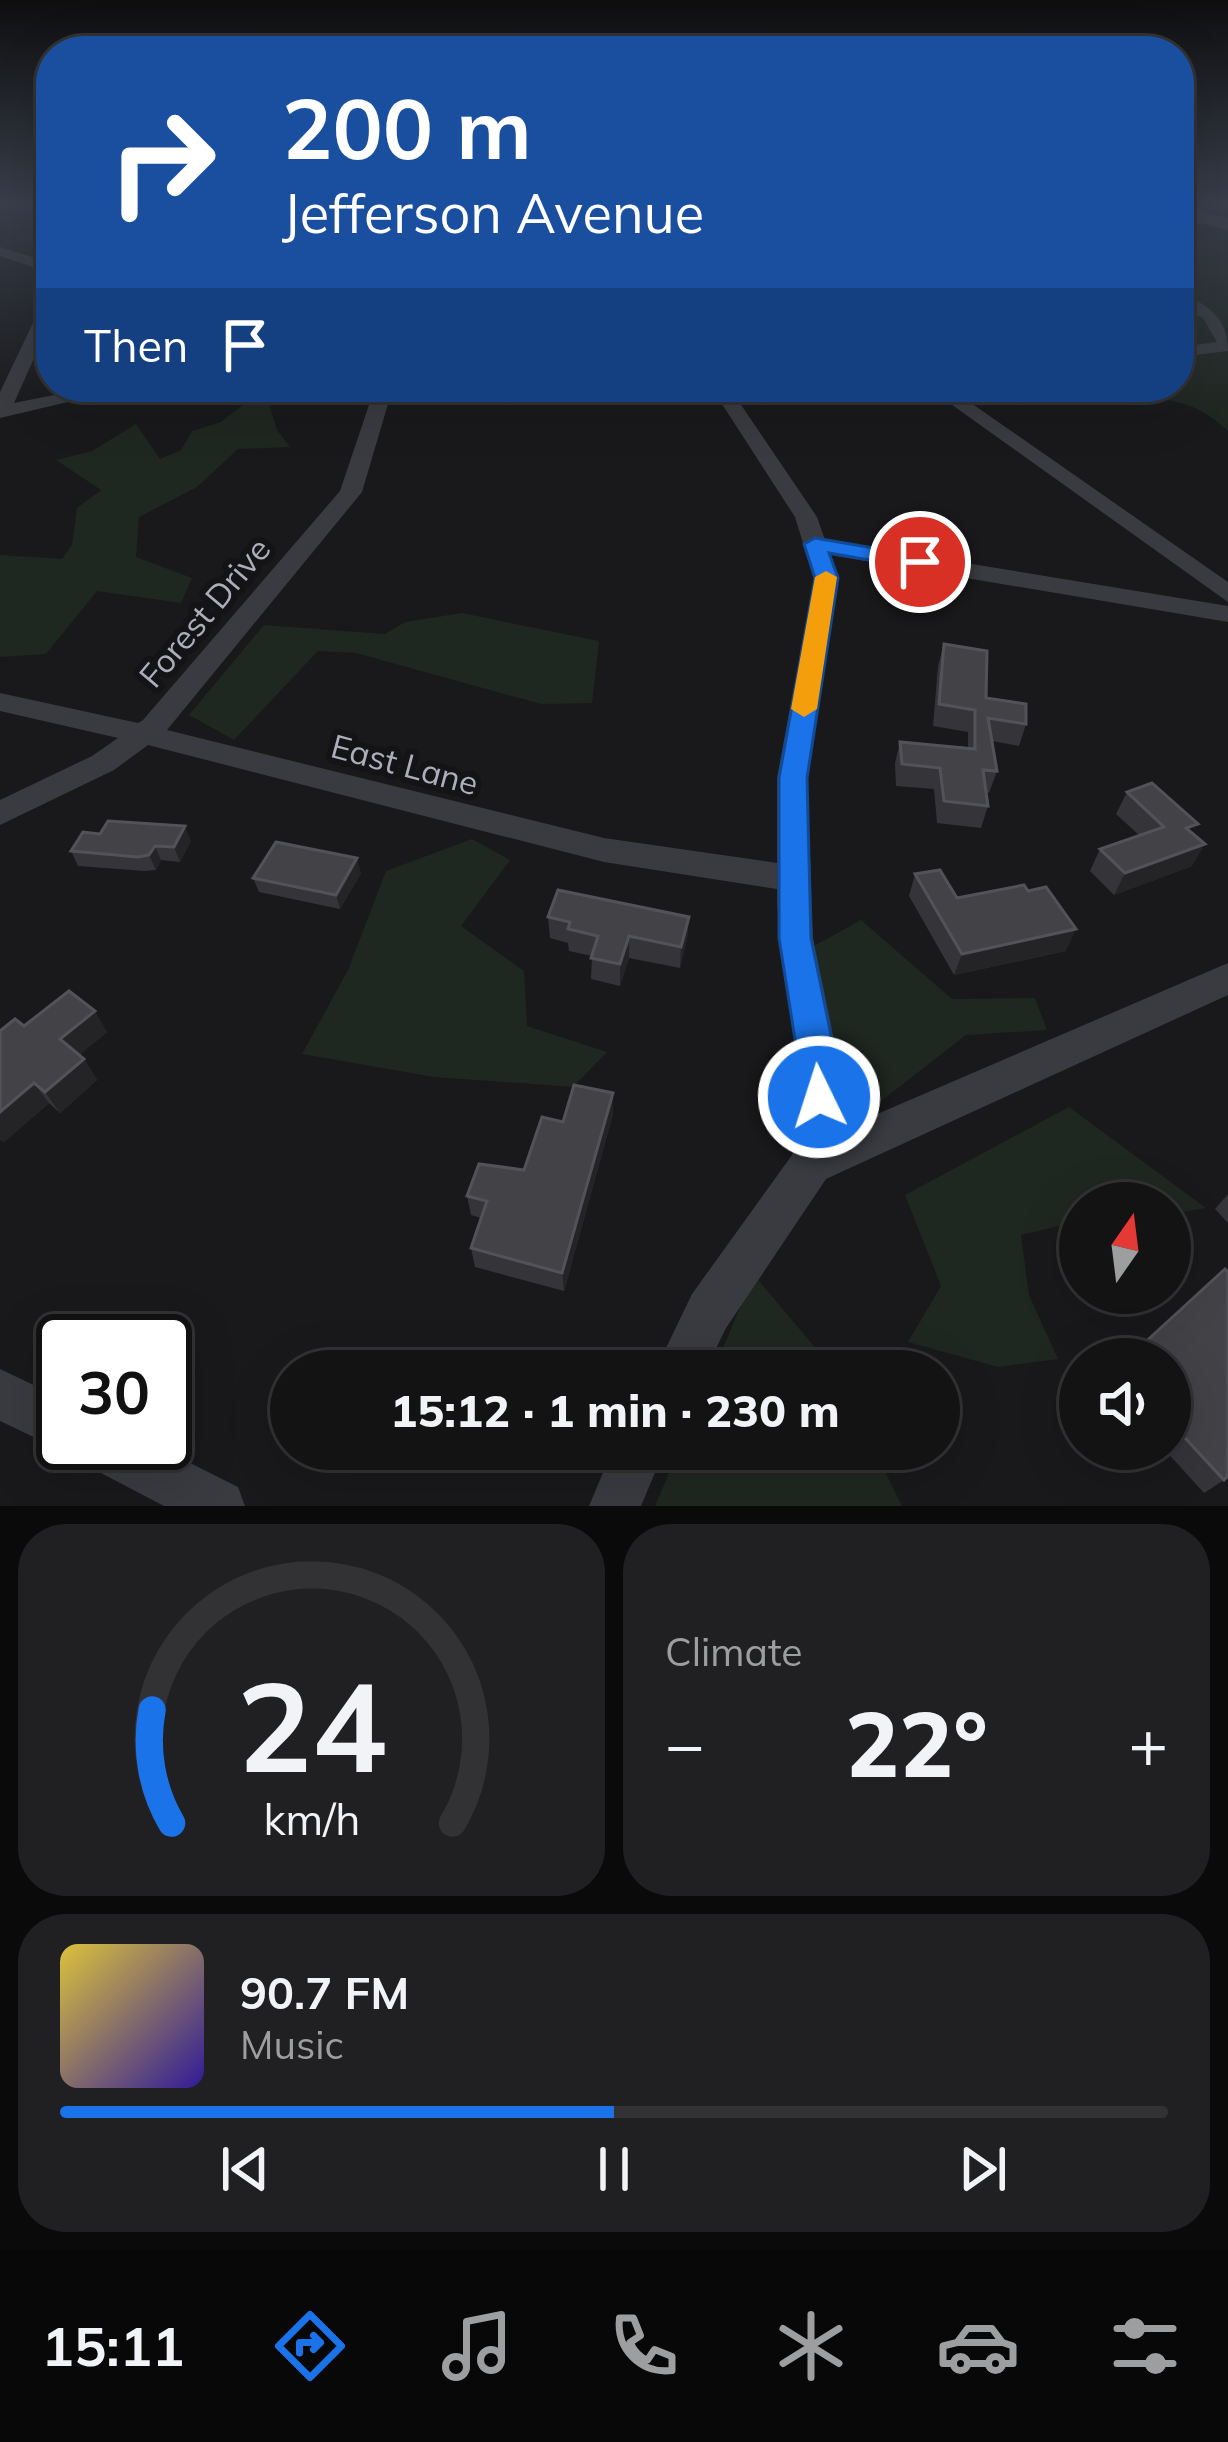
<!DOCTYPE html>
<meta charset="utf-8">
<style>
:root{--surface:#131314;--page:#202022;--text:#f1f3f6;--muted:#9d9ea0;--line:#323234;--accent:#1a73e8}
body{margin:0;font-family:Mulish,sans-serif;background:var(--page);color:var(--text);height:100vh;display:flex;flex-direction:column;font-size:45px;white-space:nowrap}
*{box-sizing:border-box;margin:0}
p{font-size:39px;color:var(--muted)}
.icon{flex:none;width:66px;height:66px;fill:none;stroke:currentColor;stroke-width:2;stroke-linecap:round;stroke-linejoin:round}
.map{position:relative;height:1506px;overflow:hidden}
.sheet{display:flex;flex-direction:column;gap:18px;padding:18px;background:#0a0a0b;flex:1}
.sheet>*{flex:none}
.hud{position:absolute;left:36px;top:36px;width:1158px;height:366px;border-radius:48px;box-shadow:0 12px 48px #0002,0 0 0 3px var(--line);background:#1a4fa0;color:#fff;overflow:hidden}
.needle{width:78px;rotate:14deg}
.buttons{position:absolute;left:1059px;top:1182px;display:grid;gap:24px}
.buttons a{display:grid;place-items:center;width:132px;height:132px;border-radius:50%;background:var(--surface);box-shadow:0 12px 48px #0002,0 0 0 3px var(--line);font-size:60px}
.speed{position:absolute;left:36px;top:1314px;display:flex;gap:24px;font-size:60px;font-weight:700;text-align:center}
.speed>*{display:grid;place-content:center;width:156px;height:156px;border-radius:50%;background:var(--surface);box-shadow:0 12px 48px #0002,0 0 0 3px var(--line);line-height:1}
.speed .limit{border:6px solid #111;border-radius:18px;background:#fff;color:#111}
.pin{position:absolute;display:grid;place-items:center;width:102px;height:102px;color:#fff;margin:-51px;border:6px solid #fff;border-radius:50%;box-shadow:0 3px 12px #0007}
.me{position:absolute;width:132px;margin:-66px;rotate:356deg;stroke-linejoin:round;filter:drop-shadow(0 0 9px #0008)}
.turn{display:flex;align-items:center;gap:42px;height:252px;padding:0 48px;font-size:54px}
.turn .icon{width:156px;height:156px;stroke-width:2.5}
.turn b{display:block;font-size:84px;line-height:102px}
.then{display:flex;align-items:center;height:114px;padding:0 48px;background:#0003;gap:24px;font-size:45px}
.big{font-size:90px;font-weight:800;line-height:1.1}
.sheet .widget{flex:1;display:flex;flex-direction:column;justify-content:center;gap:18px;min-width:0;padding:0 42px;border-radius:48px;background:var(--page)}
.sheet .dial{align-items:center;gap:0}
.dial svg{height:312px;overflow:visible;fill:none;stroke:var(--line);stroke-width:7;stroke-linecap:round;text-anchor:middle}
.dial text{fill:var(--text);stroke:none}
.song{display:flex;align-items:center;gap:36px}
.cover{width:144px;height:144px;border-radius:18px;background:linear-gradient(135deg,hsl(50 70% 55%),hsl(250 70% 35%))}
.played{height:12px;border-radius:6px;background:linear-gradient(90deg,var(--accent) 50%,var(--line) 50%)}
.keys{display:flex;justify-content:space-around;direction:ltr}
.heat{display:flex;justify-content:space-between;align-items:center;font-size:66px;direction:ltr}
.sheet .tiles{flex:1;display:grid;gap:18px;grid-template-columns:1fr 1fr}
.widget:last-child{grid-column:span 2}
.trip{position:absolute;left:270px;top:1350px;width:690px;height:120px;border-radius:60px;background:var(--surface);box-shadow:0 12px 48px #0002,0 0 0 3px var(--line);font-weight:800;line-height:120px;text-align:center}
.tab-bar{display:flex;height:192px;justify-content:space-around;align-items:center;background:#080808;color:var(--muted)}
.tab-bar .icon{width:84px;height:84px}
.tab-bar .active{color:var(--accent)}
.tab-bar b{font-size:54px;color:var(--text)}
.map>svg:first-child{display:block}
</style>
<div class="map">
<svg width="1228" height="1506" viewBox="0 0 1228 1506">
<rect width="100%" height="100%" fill="#19191b"/>
<g fill="#1f2721">
<path d="M1222 227 1228 228V431C1193 397 1158 397 1111 396L1110 387H1179V320L1188 318 1190 309 1179 304V248Z"/>
<polygon points="244,404 269,404 277,430 290,447 238,449 197,487 139,517 136,557 192,578 181,603 97,591 46,654 0,657 0,555 62,559 72,545 77,508 101,490 56,460 92,451 136,424 160,459 181,450 192,431 221,422"/>
<polygon points="462,613 599,641 592,703 541,704 356,653 318,651 234,740 189,715 264,625 385,634 405,622"/>
<polygon points="472,839 510,860 461,926 524,971 527,1026 607,1052 573,1087 434,1077 302,1054 348,970 386,871"/>
<polygon points="861,920 952,999 1035,998 1047,1030 966,1035 863,1115 838,1054 812,947"/>
<polygon points="1069,1107 1206,1208 1170,1214 1170,1203 1080,1203 1080,1221 1021,1235 1029,1295 1058,1359 998,1367 908,1342 941,1286 905,1195"/>
<polygon points="754,1275 835,1371 713,1371"/>
<polygon points="679,1449 874,1449 902,1506 655,1506"/>
</g>
<g fill="none" stroke-linecap="round" stroke-linejoin="round">
<g fill="#3a3b40" fill-rule="evenodd">
<polygon points="0,247 51,263 51,273 0,256"/>
<path d="M1179 293C1208 304 1228 318 1228 351L1179 357V347L1217 342 1203 318 1179 305Z"/>
<polygon points="51,297 51,320 14,403 94,387 131,387 0,418 0,392 43,302"/>
<path d="M375 387H393L362 492 167 730 604 838 777 863V778L814 579 795 517 711 387H729L817 517 825 540 1228 606V622L830 555 838 579 807 778 813 938 839 1063 840 1130 1228 963V995L826 1179 726 1328 705 1371H655L692 1294 792 1155C815 1067 777 978 777 889L604 862 148 745 114 770 0 825V800L92 756 118 738 0 711V693L138 723 143 720 340 491Z"/>
<polygon points="927,387 948,387 1228,582 1228,602"/>
<polygon points="0,1369 63,1399 63,1443 150,1443 238,1487 245,1506 164,1506 78,1461 72,1447 63,1451 0,1421"/>
<polygon points="613,1449 665,1449 641,1506 589,1506"/>
</g>
<polygon fill="#484a50" fill-rule="evenodd" points="1179,206 1228,218 1228,230 1179,218"/>
</g>
<g fill="#353539">
<polygon points="944,644 986,698 1026,724 1019,746 992,741 997,771 989,793 986,792 988,806 981,828 937,823 934,789 896,786 895,763 900,742 968,748 968,732 933,726 938,666"/>
<polygon points="1127,792 1192,833 1192,866 1114,895 1090,871 1100,849 1139,835 1116,814"/>
<polygon points="191,841 180,862 161,860 156,870 145,871 78,866 71,851"/>
<polygon points="361,873 340,909 259,892 253,878"/>
<polygon points="915,874 957,898 1066,951 954,975 909,896"/>
<polygon points="548,917 689,917 687,939 680,968 629,958 620,986 591,979 592,956 569,951 568,943 550,938"/>
<polygon points="24,1026 107,1032 79,1055 84,1059 97,1080 60,1113 49,1103 4,1142 0,1139 0,1031"/>
<polygon points="613,1114 564,1291 475,1267 471,1248 481,1218 471,1215 467,1196 524,1170 563,1122"/>
<polygon points="1228,1194 1228,1223 1215,1209"/>
<polygon points="1170,1359 1224,1480 1204,1493 1164,1449 1170,1449"/>
<polygon points="1126,1449 1150,1449 1136,1460"/>
</g>
<g fill="#242427">
<polygon points="185,826 191,841 180,862 174,847"/>
<polygon points="1205,844 1192,866 1114,895 1125,873"/>
<polygon points="155,846 161,860 156,870 149,855"/>
<polygon points="357,858 361,873 340,909 336,895"/>
<polygon points="689,917 687,939 680,968 681,947"/>
<polygon points="1076,929 1066,951 954,975 962,954"/>
<polygon points="629,936 629,958 620,986 620,964"/>
<polygon points="95,1011 107,1032 73,1060 60,1039"/>
<polygon points="84,1059 97,1080 60,1113 45,1092"/>
<polygon points="34,1083 49,1103 4,1142 0,1138 0,1112"/>
<polygon points="613,1093 613,1114 564,1291 562,1273"/>
</g>
<g fill="#424247" stroke="#525359" stroke-width="3">
<polygon points="944,644 987,651 986,698 1026,704 1026,724 988,718 997,771 983,770 988,806 944,801 940,768 902,764 900,742 975,749 975,710 939,704"/>
<polygon points="1152,783 1198,824 1186,828 1205,844 1125,873 1100,849 1164,827 1127,792"/>
<polygon points="108,821 185,826 174,847 155,846 149,855 138,857 71,851 83,832 100,834"/>
<polygon points="276,842 357,858 336,895 253,878"/>
<polygon points="940,870 957,898 1024,885 1028,891 1046,887 1076,929 962,954 915,874"/>
<polygon points="558,890 689,917 681,947 629,936 620,964 591,958 598,936 568,929 570,922 548,917"/>
<polygon points="69,991 95,1011 60,1039 84,1059 45,1092 34,1083 0,1112 0,1031 15,1019 24,1026"/>
<polygon points="574,1085 613,1093 562,1273 471,1248 487,1201 467,1196 479,1164 524,1170 542,1117 563,1122"/>
<polygon points="1225,1269 1228,1272 1228,1476 1224,1480 1174,1426 1170,1430 1170,1359 1127,1359"/>
</g>
<linearGradient id="sky" x2="0" y2="1"><stop stop-color="#0e0e0f"/><stop offset="0.49" stop-color="#383e4a"/><stop offset="1" stop-color="#383e4a" stop-opacity="0"/></linearGradient>
<rect width="1228" height="416" fill="url(#sky)"/>
<polygon fill="#1a73e8" stroke="#114b97" stroke-width="3" points="815,538 920,556 931,562 920,569 829,553 838,578 807,778 811,938 837,1064 837,1097 832,1109 819,1114 806,1109 779,938 779,778 815,578 804,544"/>
<polygon fill="#f59e0b" points="826,571 837,577 817,709 804,717 791,709 815,577"/>
<g text-anchor="middle" dominant-baseline="central" stroke-width="12" stroke-linejoin="round" paint-order="stroke">
<g font-size="33" fill="#acafbb" stroke="#141416">
<text transform="translate(204 612) rotate(-50)">Forest Drive</text>
<text transform="translate(405 764) rotate(15)">East Lane</text>
</g>
</g>
</svg>
<div class="buttons">
<a><svg class="needle" viewBox="-14 -14 28 28"><path d="M0-13l5 13h-10z" fill="#e53935"/><path d="M0 13l5-13h-10z" fill="#9d9ea0"/></svg></a>
<a><svg class="icon" aria-label="sound" viewBox="0 0 24 24"><path d="M4 9h4l5-4v14l-5-4H4zM17 9q2 3 0 6"/></svg></a>
</div>
<div class="speed"><div class="limit">30</div></div>
<div class="pin" style="left:920px;top:562px;background:#d93025"><svg class="icon" aria-label="arrive" viewBox="0 0 24 24"><path d="M6 21V4h12l-3 4 3 4H6"/></svg></div>
<svg class="me" style="left:819px;top:1097px" viewBox="-20 -20 40 40"><circle r="17" fill="#1a73e8" stroke="#fff" stroke-width="3"/><path d="M0-11L8 9 0 5-8 9z" fill="#fff"/></svg>
<div class="trip">15:12 · 1 min · 230 m</div>
<div class="hud">
<div class="turn"><svg class="icon" aria-label="right" viewBox="0 0 24 24"><path d="M7 20v-9h11M14 6l5 5-5 5"/></svg><div><b>200 m</b>Jefferson Avenue</div></div>
<div class="then">Then<svg class="icon" aria-label="arrive" viewBox="0 0 24 24"><path d="M6 21V4h12l-3 4 3 4H6"/></svg></div>
</div>
</div>
<section class="sheet">
<div class="tiles">
<div class="widget dial"><svg viewBox="0 0 100 80">
<path d="M14 69A42 42 0 1 1 86 69"/>
<path d="M14 69A42 42 0 0 1 9 40" stroke="#1a73e8"/>
<text x="50" y="56" font-size="32" font-weight="700">24</text>
<text x="50" y="72" font-size="11">km/h</text>
</svg></div>
<div class="widget"><p>Climate</p>
<div class="heat"><a>−</a><b class="big">22°</b><a>+</a></div>
</div>
<div class="widget">
<div class="song"><i class="cover"></i><div><b>90.7 FM</b><p>Music</p></div></div>
<div class="played"></div>
<div class="keys"><svg class="icon" aria-label="previous" viewBox="0 0 24 24"><path d="M18 5L8 12l10 7zM5 5v14"/></svg><svg class="icon" aria-label="pause" viewBox="0 0 24 24"><path d="M8 5v14M16 5v14"/></svg><svg class="icon" aria-label="next" viewBox="0 0 24 24"><path d="M6 5l10 7-10 7zM19 5v14"/></svg></div>
</div>
</div>
</section>
<nav class="tab-bar">
<b>15:11</b>
<svg class="icon active" aria-label="directions" viewBox="0 0 24 24"><path d="M12 3l9 9-9 9-9-9zM9 14v-3h6M13 9l2 2-2 2"/></svg>
<svg class="icon" aria-label="music" viewBox="0 0 24 24"><path d="M9 18V5l10-2v13"/><circle cx="6" cy="18" r="3"/><circle cx="16" cy="16" r="3"/></svg>
<svg class="icon" aria-label="phone" viewBox="0 0 24 24"><path d="M5 4h4l2 5-3 2q2 4 5 5l2-3 5 2v4C11 20 4 13 5 4z"/></svg>
<svg class="icon" aria-label="climate" viewBox="0 0 24 24"><path d="M12 3v18M4 7l16 10M4 17L20 7"/></svg>
<svg class="icon" aria-label="car" viewBox="0 0 24 24"><path d="M5 17H2v-5l4-1 3-4h7l3 4 3 1v5h-3M9 17h6M6 11h13"/><circle cx="7" cy="17" r="2"/><circle cx="17" cy="17" r="2"/></svg>
<svg class="icon" aria-label="filters" viewBox="0 0 24 24"><path d="M4 7h16M4 17h16"/><circle cx="9" cy="7" r="2"/><circle cx="15" cy="17" r="2"/></svg>
</nav>
